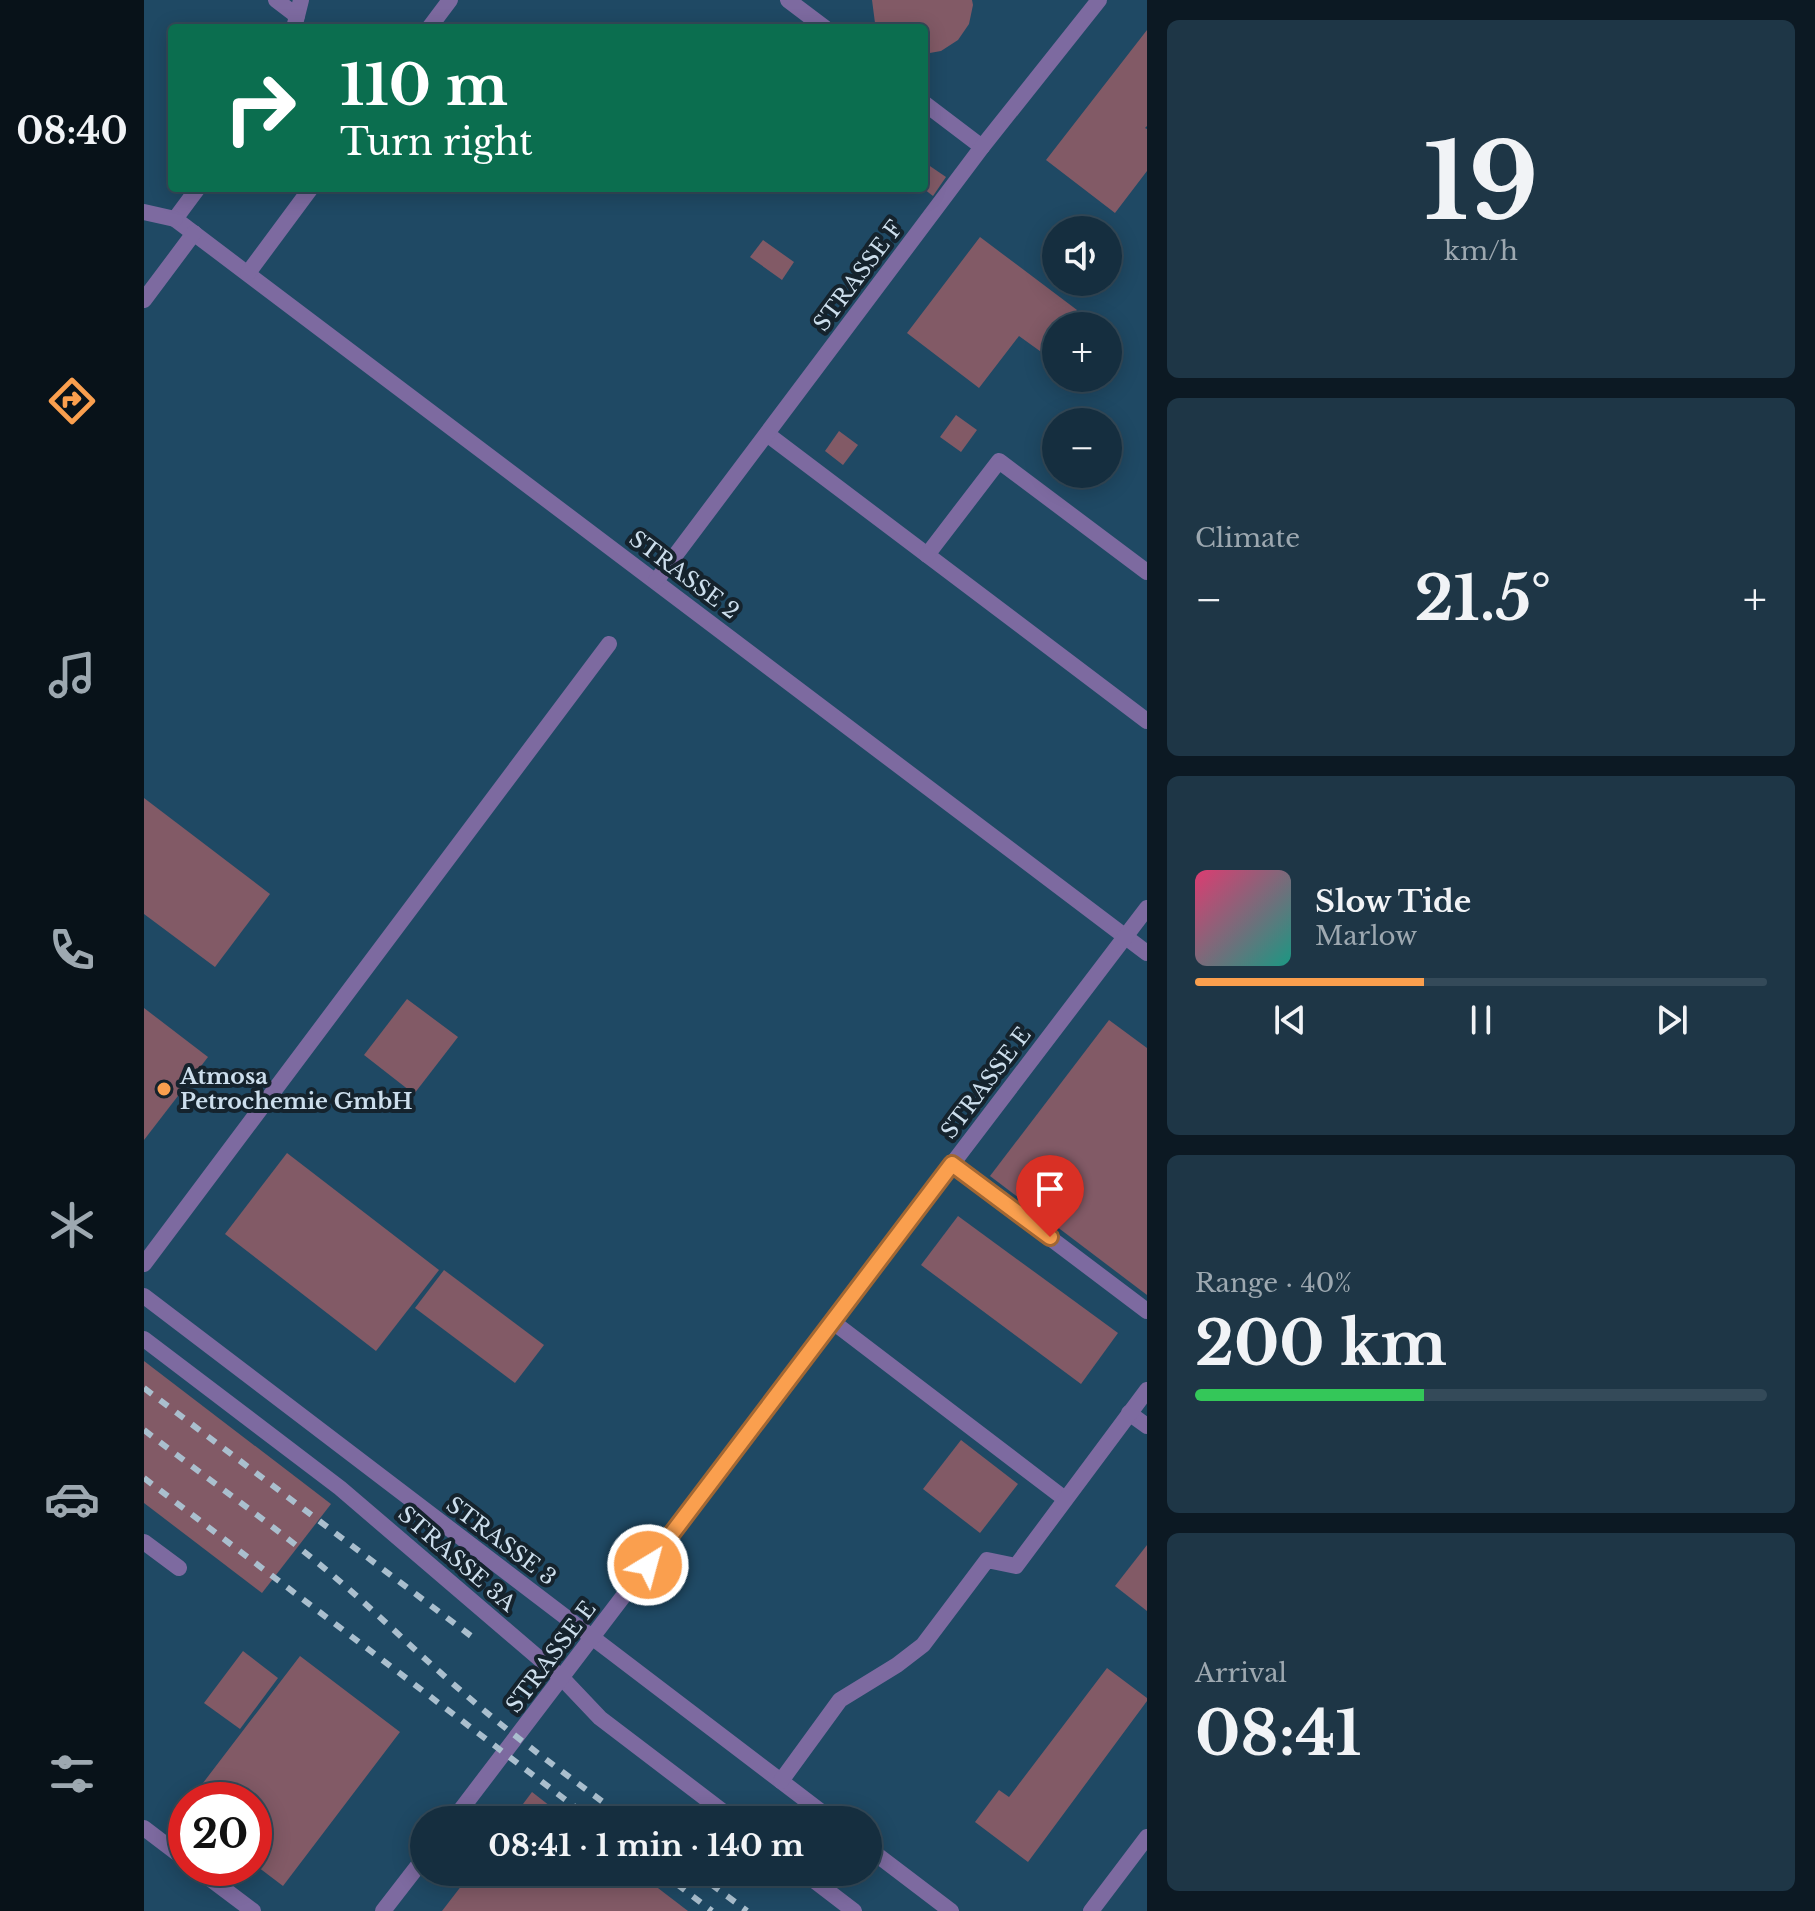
<!DOCTYPE html>
<meta charset="utf-8">
<style>
:root{--surface:#152e3f;--page:#1e3646;--text:#f1f3f6;--muted:#9da8b0;--line:#344a59;--accent:#fa9f4e}
body{margin:0;font-family:"Libre Baskerville",serif;background:var(--page);color:var(--text);height:100vh;display:flex;flex-direction:column;font-size:30px;white-space:nowrap}
*{box-sizing:border-box;margin:0}
p{font-size:26px;color:var(--muted)}
.icon{flex:none;width:44px;height:44px;fill:none;stroke:currentColor;stroke-width:2;stroke-linecap:round;stroke-linejoin:round}
.map{position:relative;flex:1;overflow:hidden}
.sheet{display:flex;flex-direction:column;gap:20px;padding:20px;background:#0c1923;width:668px}
.sheet>*{flex:none}
.guide{position:absolute;left:24px;top:24px;width:760px;height:168px;border-radius:8px;box-shadow:0 4px 20px #0003,0 0 0 2px var(--line);background:#0b6e4f;color:#fff;overflow:hidden}
.tools{position:absolute;left:898px;top:216px;display:grid;gap:16px}
.tools a{display:grid;place-items:center;width:80px;height:80px;border-radius:50%;background:var(--surface);box-shadow:0 4px 20px #0003,0 0 0 2px var(--line);font-size:40px}
.speed{position:absolute;left:24px;top:1782px;display:flex;gap:16px;font-size:40px;font-weight:700;text-align:center}
.speed>*{display:grid;place-content:center;width:104px;height:104px;border-radius:50%;background:var(--surface);box-shadow:0 4px 20px #0003,0 0 0 2px var(--line);line-height:1}
.speed .limit{border:12px solid #d22;background:#fff;color:#111}
.pin{position:absolute;display:grid;place-items:center;width:68px;height:68px;color:#fff;margin:-82px -34px;border-radius:50% 50% 50% 0;rotate:-45deg;box-shadow:0 0 8px #0007}
.pin .icon{rotate:45deg}
.me{position:absolute;width:88px;margin:-44px;rotate:37deg;stroke-linejoin:round;filter:drop-shadow(0 0 6px #0008)}
.turn{display:flex;align-items:center;gap:28px;height:168px;padding:0 40px;font-size:36px}
.turn .icon{width:104px;height:104px;stroke-width:2.5}
.turn b{display:block;font-size:56px;line-height:68px}
.big{font-size:60px;font-weight:700;line-height:1.1}
.sheet .widget{flex:1;display:flex;flex-direction:column;justify-content:center;gap:12px;min-width:0;padding:0 28px;border-radius:12px;background:var(--page)}
.sheet .dial{align-items:center;gap:0}
.dial b{font-size:104px;line-height:1}
.song{display:flex;align-items:center;gap:24px}
.cover{width:96px;height:96px;border-radius:12px;background:linear-gradient(135deg,hsl(340 70% 55%),hsl(170 70% 35%))}
.played{height:8px;border-radius:4px;background:linear-gradient(90deg,var(--accent) 40%,var(--line) 40%)}
.keys{display:flex;justify-content:space-around;direction:ltr}
.heat{display:flex;justify-content:space-between;align-items:center;font-size:44px;direction:ltr}
.charge{height:12px;border-radius:6px;background:linear-gradient(90deg,#34c759 40%,var(--line) 0)}
.trip{position:absolute;left:266px;top:1806px;width:472px;height:80px;border-radius:40px;background:var(--surface);box-shadow:0 4px 20px #0003,0 0 0 2px var(--line);font-weight:700;line-height:80px;text-align:center}
main{display:flex;flex:1;min-height:0}
.menu{display:flex;flex-direction:column;width:144px;justify-content:space-around;align-items:center;background:#081219;color:var(--muted)}
.menu .icon{width:56px;height:56px}
.menu .selected{color:var(--accent)}
.menu b{font-size:36px;color:var(--text)}
.map>svg:first-child{display:block}
</style>
<main>
<nav class="menu">
<b>08:40</b>
<svg class="icon selected" aria-label="directions" viewBox="0 0 24 24"><path d="M12 3l9 9-9 9-9-9zM9 14v-3h6M13 9l2 2-2 2"/></svg>
<svg class="icon" aria-label="music" viewBox="0 0 24 24"><path d="M9 18V5l10-2v13"/><circle cx="6" cy="18" r="3"/><circle cx="16" cy="16" r="3"/></svg>
<svg class="icon" aria-label="phone" viewBox="0 0 24 24"><path d="M5 4h4l2 5-3 2q2 4 5 5l2-3 5 2v4C11 20 4 13 5 4z"/></svg>
<svg class="icon" aria-label="climate" viewBox="0 0 24 24"><path d="M12 3v18M4 7l16 10M4 17L20 7"/></svg>
<svg class="icon" aria-label="car" viewBox="0 0 24 24"><path d="M5 17H2v-5l4-1 3-4h7l3 4 3 1v5h-3M9 17h6M6 11h13"/><circle cx="7" cy="17" r="2"/><circle cx="17" cy="17" r="2"/></svg>
<svg class="icon" aria-label="filters" viewBox="0 0 24 24"><path d="M4 7h16M4 17h16"/><circle cx="9" cy="7" r="2"/><circle cx="15" cy="17" r="2"/></svg>
</nav>
<div class="map">
<svg width="1003" height="1911" viewBox="0 0 1003 1911">
<rect width="100%" height="100%" fill="#1c3e54"/>
<path fill="#1f4964" fill-rule="evenodd" d="M0 0H1003V1911H0ZM28 28H780V188H28ZM912 230H964V282H912ZM912 326H964V378H912ZM912 422H964V474H912ZM42 1800H110V1868H42ZM280 1820H724V1872H280Z"/>
<g fill="#825a66">
<polygon points="728,0 828,0 829,5 825,24 814,40 797,51 780,54 780,28 735,28 731,23"/>
<polygon points="1003,30 1003,126 1001,128 1003,129 1003,171 971,213 902,160"/>
<polygon points="780,162 802,177 789,196 780,189"/>
<polygon points="836,237 933,310 921,326 912,326 912,338 900,354 875,336 835,388 763,333"/>
<polygon points="619,240 650,262 638,280 606,257"/>
<polygon points="812,415 833,430 817,452 796,437"/>
<polygon points="695,431 714,445 699,465 681,451"/>
<polygon points="0,798 126,894 71,967 0,914"/>
<polygon points="263,999 314,1037 270,1094 220,1055"/>
<polygon points="0,1008 64,1057 0,1140"/>
<polygon points="965,1020 1003,1048 1003,1295 846,1176"/>
<polygon points="143,1153 295,1270 232,1351 81,1234"/>
<polygon points="814,1216 974,1333 937,1384 777,1265"/>
<polygon points="300,1270 400,1345 371,1383 271,1308"/>
<polygon points="0,1361 187,1504 118,1593 0,1503"/>
<polygon points="817,1440 874,1484 836,1533 779,1489"/>
<polygon points="1003,1545 1003,1611 971,1586"/>
<polygon points="99,1651 134,1678 96,1729 60,1703"/>
<polygon points="156,1656 256,1732 139,1886 110,1864 110,1800 46,1800"/>
<polygon points="963,1668 1003,1698 1003,1701 884,1862 831,1822 855,1790 865,1797"/>
<polygon points="388,1792 424,1820 367,1820"/>
<polygon points="328,1872 493,1872 544,1911 298,1911"/>
</g>
<g fill="none" stroke-linecap="round" stroke-linejoin="round">
<g stroke="#7d6aa0" stroke-width="16">
<polyline points="132,0 153,16"/>
<polyline points="644,0 681,28"/>
<polyline points="150,28 157,0"/>
<polyline points="285,28 306,0"/>
<polyline points="780,103 838,147"/>
<polyline points="54,188 31,219 1003,953"/>
<polyline points="0,212 31,219"/>
<polyline points="104,273 167,188"/>
<polyline points="0,300 50,233"/>
<polyline points="623,434 1003,721"/>
<polyline points="783,555 855,461 1003,572"/>
<polyline points="512,581 838,147 955,0"/>
<polyline points="808,1164 1003,1311"/>
<polyline points="0,1264 465,644"/>
<polyline points="0,1296 688,1820"/>
<polyline points="689,1322 921,1499"/>
<polyline points="0,1339 196,1488 418,1678 456,1718 590,1820"/>
<polyline points="985,1413 1003,1426"/>
<polyline points="0,1542 35,1568"/>
<polyline points="637,1781 696,1700 753,1665 779,1645 843,1560 872,1566 1003,1390"/>
<polyline points="309,1820 1003,908"/>
<polyline points="0,1828 42,1860"/>
<polyline points="724,1848 807,1911"/>
<polyline points="52,1868 109,1911"/>
<polyline points="659,1872 710,1911"/>
<polyline points="239,1911 280,1858"/>
<polyline points="947,1911 1003,1837"/>
</g>
<g stroke="#aabfce" stroke-width="6" stroke-dasharray="10 10" stroke-linecap="butt">
<polyline points="0,1388 327,1636"/>
<path d="M0 1430C69 1483 141 1533 207 1591 243 1623 278 1657 315 1689 368 1736 426 1777 483 1820"/>
<polyline points="0,1478 448,1820"/>
<polyline points="517,1872 568,1911"/>
<polyline points="551,1872 603,1911"/>
</g>
</g>
<g fill="none" stroke-linecap="round" stroke-linejoin="round">
<defs>
<polyline id="route" points="504,1565 808,1164 906,1237"/>
</defs>
<use href="#route" stroke="#a26733" stroke-width="20"/>
<use href="#route" stroke="#fa9f4e" stroke-width="14"/>
</g>
<circle fill="#fa9f4e" stroke="#15232d" stroke-width="3" cx="20" cy="1089" r="8"/>
<g text-anchor="middle" dominant-baseline="central" stroke-width="8" stroke-linejoin="round" paint-order="stroke">
<g font-size="22" fill="#ccdeec" stroke="#15232d">
<text transform="translate(714 276) rotate(-53)">STRASSE F</text>
<text transform="translate(540 575) rotate(37)">STRASSE 2</text>
<text transform="translate(842 1083) rotate(-53)">STRASSE E</text>
<text transform="translate(357 1541) rotate(37)">STRASSE 3</text>
<text transform="translate(313 1559) rotate(41)">STRASSE 3A</text>
<text transform="translate(407 1657) rotate(-53)">STRASSE E</text>
</g>
<g font-size="22" font-weight="bold" fill="#ccdeec" stroke="#15232d" text-anchor="start">
<text x="36" y="1076">Atmosa<tspan x="36" dy="25">Petrochemie GmbH</tspan></text>
</g>
</g>
</svg>
<div class="tools">
<a><svg class="icon" aria-label="sound" viewBox="0 0 24 24"><path d="M4 9h4l5-4v14l-5-4H4zM17 9q2 3 0 6"/></svg></a>
<a>+</a>
<a>−</a>
</div>
<div class="speed"><div class="limit">20</div></div>
<div class="pin" style="left:906px;top:1237px;background:#d93025"><svg class="icon" aria-label="arrive" viewBox="0 0 24 24"><path d="M6 21V4h12l-3 4 3 4H6"/></svg></div>
<svg class="me" style="left:504px;top:1565px" viewBox="-20 -20 40 40"><circle r="17" fill="#fa9f4e" stroke="#fff" stroke-width="3"/><path d="M0-11L8 9 0 5-8 9z" fill="#fff"/></svg>
<div class="trip">08:41 · 1 min · 140 m</div>
<div class="guide">
<div class="turn"><svg class="icon" aria-label="right" viewBox="0 0 24 24"><path d="M7 20v-9h11M14 6l5 5-5 5"/></svg><div><b>110 m</b>Turn right</div></div>
</div>
</div>
<section class="sheet">
<div class="widget dial"><b>19</b><p>km/h</p></div>
<div class="widget"><p>Climate</p>
<div class="heat"><a>−</a><b class="big">21.5°</b><a>+</a></div>
</div>
<div class="widget">
<div class="song"><i class="cover"></i><div><b>Slow Tide</b><p>Marlow</p></div></div>
<div class="played"></div>
<div class="keys"><svg class="icon" aria-label="previous" viewBox="0 0 24 24"><path d="M18 5L8 12l10 7zM5 5v14"/></svg><svg class="icon" aria-label="pause" viewBox="0 0 24 24"><path d="M8 5v14M16 5v14"/></svg><svg class="icon" aria-label="next" viewBox="0 0 24 24"><path d="M6 5l10 7-10 7zM19 5v14"/></svg></div>
</div>
<div class="widget"><p>Range · 40%</p><b class="big">200 km</b><div class="charge"></div></div>
<div class="widget"><p>Arrival</p><b class="big">08:41</b></div>
</section>
</main>
